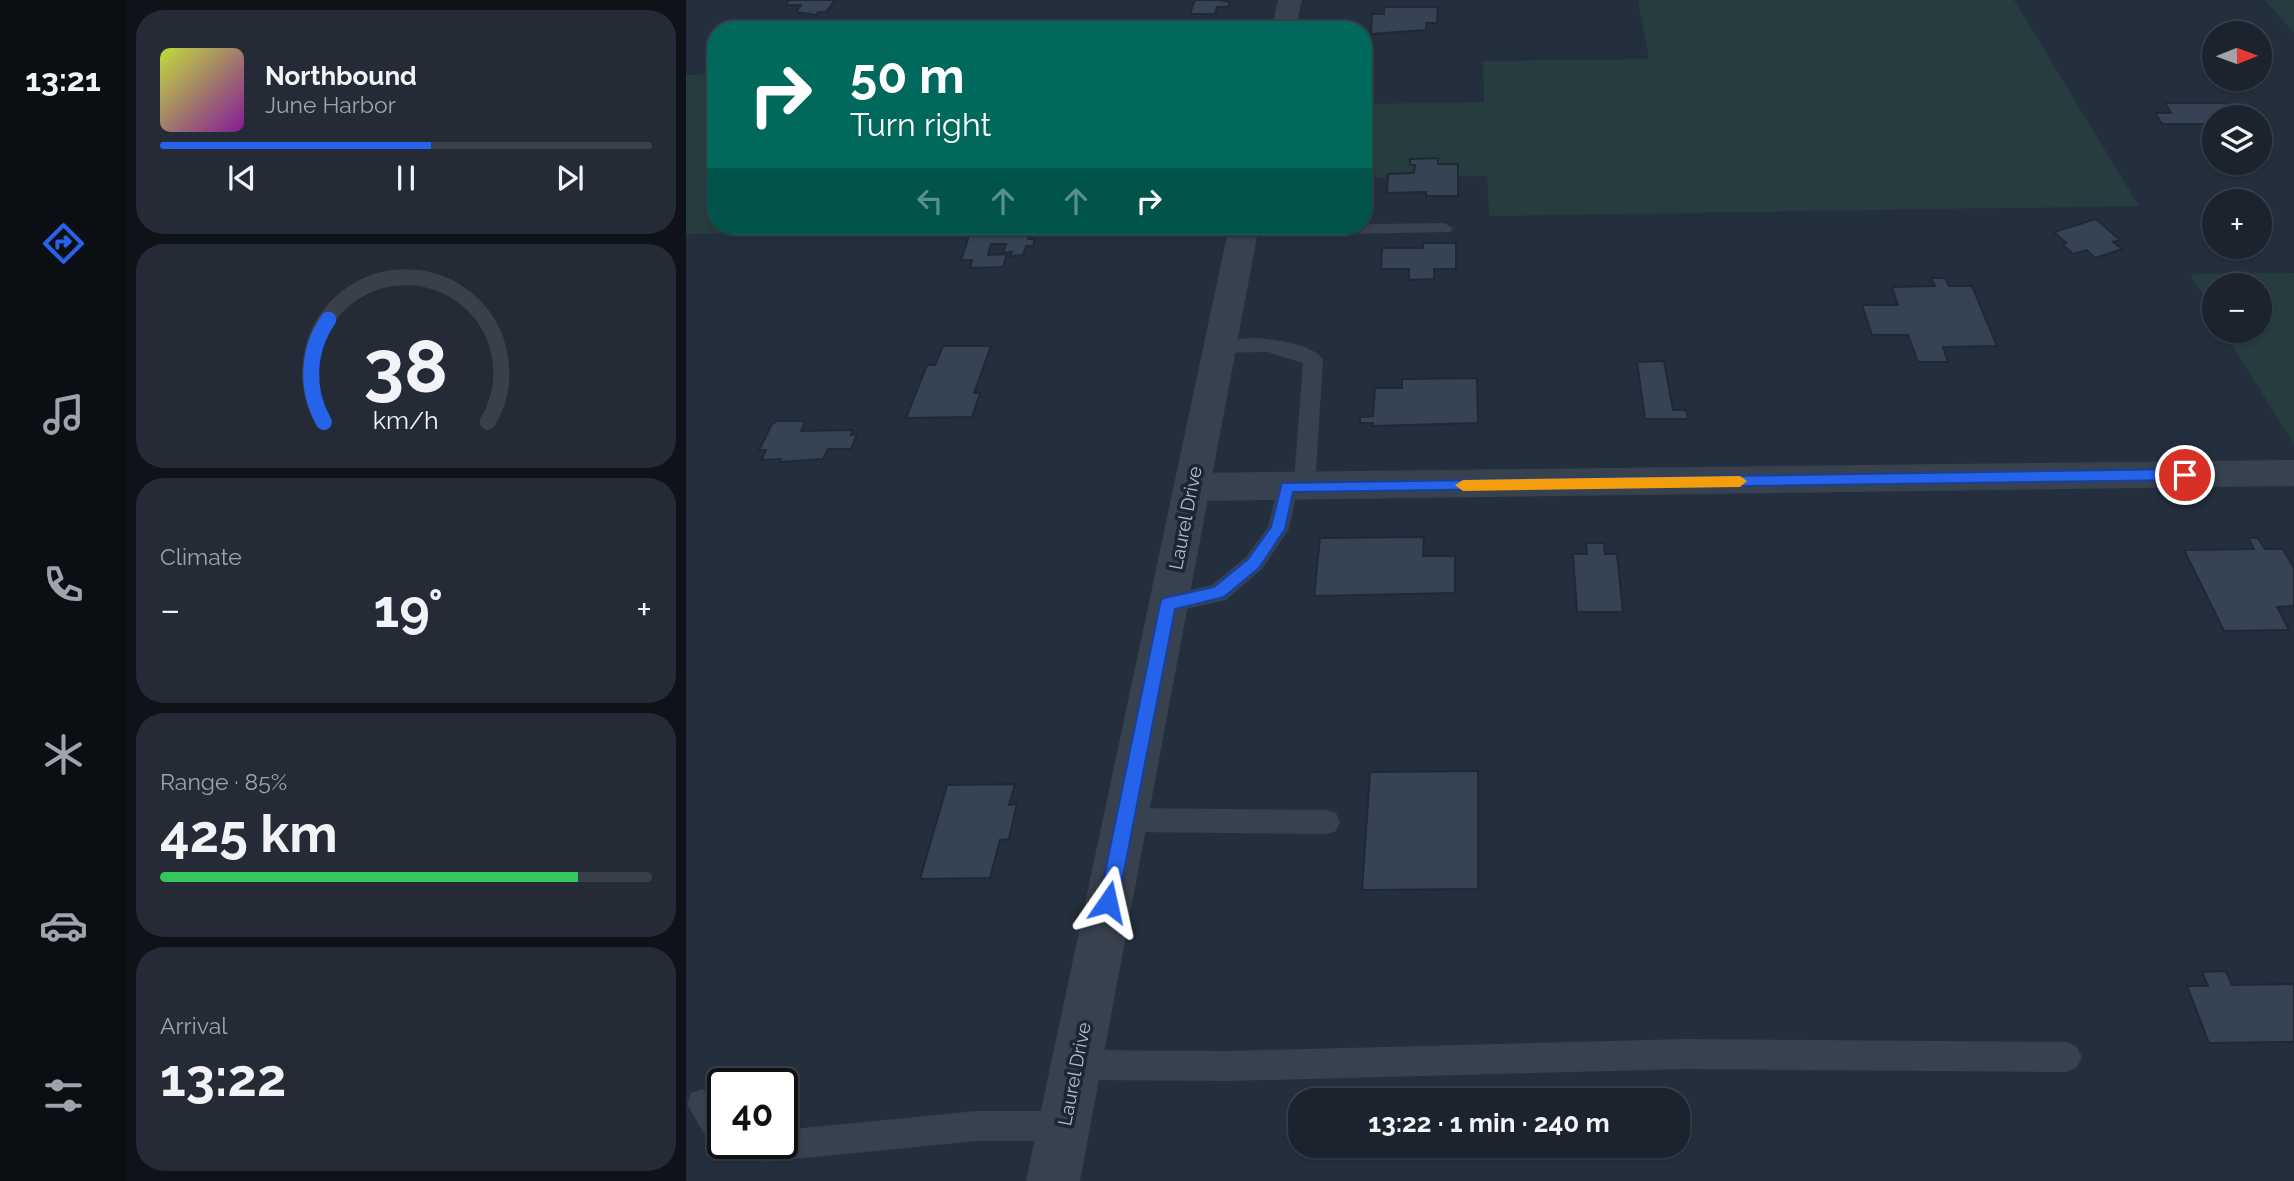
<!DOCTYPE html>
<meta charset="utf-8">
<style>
:root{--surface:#1b232e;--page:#242b36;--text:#f1f3f6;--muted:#a0a4aa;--line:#39404a;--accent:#2563eb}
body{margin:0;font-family:Raleway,sans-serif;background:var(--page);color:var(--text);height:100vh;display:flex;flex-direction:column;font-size:26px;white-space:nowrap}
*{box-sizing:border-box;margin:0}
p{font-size:23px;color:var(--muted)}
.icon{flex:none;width:38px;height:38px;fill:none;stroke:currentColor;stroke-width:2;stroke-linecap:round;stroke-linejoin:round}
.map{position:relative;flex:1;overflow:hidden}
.sheet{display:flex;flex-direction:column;gap:10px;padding:10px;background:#0f1319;width:560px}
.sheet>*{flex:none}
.hud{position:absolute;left:21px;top:21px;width:665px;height:214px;border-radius:28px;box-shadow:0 2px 5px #0004,0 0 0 2px var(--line);background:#00695c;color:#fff;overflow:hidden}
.needle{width:46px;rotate:89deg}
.buttons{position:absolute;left:1516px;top:21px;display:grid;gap:14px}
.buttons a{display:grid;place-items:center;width:70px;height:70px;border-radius:50%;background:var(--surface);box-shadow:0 2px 5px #0004,0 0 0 2px var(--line);font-size:35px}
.speed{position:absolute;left:21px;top:1068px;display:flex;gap:14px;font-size:35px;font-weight:700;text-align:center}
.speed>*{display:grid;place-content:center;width:91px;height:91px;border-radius:50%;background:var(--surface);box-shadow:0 2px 5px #0004,0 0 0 2px var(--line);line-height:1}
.speed .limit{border:4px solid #111;border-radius:10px;background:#fff;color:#111}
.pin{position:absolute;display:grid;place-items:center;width:60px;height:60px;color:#fff;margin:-30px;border:4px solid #fff;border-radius:50%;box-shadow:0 2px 7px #0007}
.me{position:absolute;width:77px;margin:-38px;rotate:11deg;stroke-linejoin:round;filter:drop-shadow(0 0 5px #0008)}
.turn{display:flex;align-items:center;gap:24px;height:147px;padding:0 28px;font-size:32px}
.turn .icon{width:91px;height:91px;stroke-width:2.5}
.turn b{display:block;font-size:49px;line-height:60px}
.lanes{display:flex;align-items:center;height:66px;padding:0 28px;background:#0003;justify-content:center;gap:35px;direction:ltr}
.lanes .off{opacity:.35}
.big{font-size:52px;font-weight:700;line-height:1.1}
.sheet .card{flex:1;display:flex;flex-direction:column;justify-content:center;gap:10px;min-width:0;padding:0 24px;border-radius:28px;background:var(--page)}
.sheet .dial{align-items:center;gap:0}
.dial svg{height:182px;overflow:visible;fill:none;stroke:var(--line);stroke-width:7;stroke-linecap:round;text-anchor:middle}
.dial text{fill:var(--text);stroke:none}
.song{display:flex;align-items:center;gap:21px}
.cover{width:84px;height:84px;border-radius:10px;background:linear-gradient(135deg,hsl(70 70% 55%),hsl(290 70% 35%))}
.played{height:7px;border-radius:4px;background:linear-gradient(90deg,var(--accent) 55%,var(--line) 55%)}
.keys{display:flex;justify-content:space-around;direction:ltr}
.heat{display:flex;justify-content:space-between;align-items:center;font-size:38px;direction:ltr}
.charge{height:10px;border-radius:5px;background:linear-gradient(90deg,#34c759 85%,var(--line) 0)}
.trip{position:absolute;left:602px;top:1088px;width:402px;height:70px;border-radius:28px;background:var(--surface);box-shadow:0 2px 5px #0004,0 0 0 2px var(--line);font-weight:700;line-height:70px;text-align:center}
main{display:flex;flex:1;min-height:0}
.dock{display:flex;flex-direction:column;width:126px;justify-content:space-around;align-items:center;background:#0b0e12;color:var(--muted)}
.dock .icon{width:49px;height:49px}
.dock .current{color:var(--accent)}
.dock b{font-size:32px;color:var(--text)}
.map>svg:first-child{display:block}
</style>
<main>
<nav class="dock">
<b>13:21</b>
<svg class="icon current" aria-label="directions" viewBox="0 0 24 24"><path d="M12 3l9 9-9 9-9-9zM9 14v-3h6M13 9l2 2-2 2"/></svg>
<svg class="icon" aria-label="music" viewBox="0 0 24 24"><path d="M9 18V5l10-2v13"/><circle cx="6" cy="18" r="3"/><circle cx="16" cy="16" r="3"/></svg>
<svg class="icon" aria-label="phone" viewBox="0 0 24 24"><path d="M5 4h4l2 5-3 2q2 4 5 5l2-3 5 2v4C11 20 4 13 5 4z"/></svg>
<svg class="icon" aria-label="climate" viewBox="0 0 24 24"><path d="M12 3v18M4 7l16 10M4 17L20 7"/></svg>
<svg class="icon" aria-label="car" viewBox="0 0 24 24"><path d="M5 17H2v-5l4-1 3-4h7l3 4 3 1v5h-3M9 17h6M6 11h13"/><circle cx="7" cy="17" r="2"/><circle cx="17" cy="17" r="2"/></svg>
<svg class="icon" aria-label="filters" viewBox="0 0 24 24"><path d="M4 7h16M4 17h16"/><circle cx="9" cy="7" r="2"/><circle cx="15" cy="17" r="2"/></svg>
</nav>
<section class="sheet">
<div class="card">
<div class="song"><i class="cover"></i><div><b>Northbound</b><p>June Harbor</p></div></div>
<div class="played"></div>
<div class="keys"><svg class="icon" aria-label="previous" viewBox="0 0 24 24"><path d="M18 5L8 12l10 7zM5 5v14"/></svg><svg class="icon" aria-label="pause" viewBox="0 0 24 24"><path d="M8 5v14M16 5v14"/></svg><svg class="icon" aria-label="next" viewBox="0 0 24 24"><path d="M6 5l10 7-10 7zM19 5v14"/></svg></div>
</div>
<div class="card dial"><svg viewBox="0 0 100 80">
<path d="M14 69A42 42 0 1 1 86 69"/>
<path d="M14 69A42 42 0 0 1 16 24" stroke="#2563eb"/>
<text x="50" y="56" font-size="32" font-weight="700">38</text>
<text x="50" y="72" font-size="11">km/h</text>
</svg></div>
<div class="card"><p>Climate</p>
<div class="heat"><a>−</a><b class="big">19°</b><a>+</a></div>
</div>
<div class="card"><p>Range · 85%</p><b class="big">425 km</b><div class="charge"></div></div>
<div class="card"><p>Arrival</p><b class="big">13:22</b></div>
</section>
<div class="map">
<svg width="1608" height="1181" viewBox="0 0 1608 1181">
<rect width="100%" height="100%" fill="#242f3e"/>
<g fill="#263c3f">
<polygon points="952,0 1328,0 1453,206 803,216 801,176 677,178 677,104 798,102 797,61 963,59"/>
<polygon points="1579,0 1608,0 1608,33"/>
<polygon points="0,75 30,75 30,226 540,226 0,234"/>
<polygon points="1608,273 1608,445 1538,331 1573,331 1573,285 1528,285 1528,313 1504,274"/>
</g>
<g fill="#364354" stroke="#1f2835" stroke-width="2">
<polygon points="103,0 149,0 140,12 132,12 130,15 110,12 115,5 99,5"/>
<polygon points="509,0 533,0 544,2 542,7 531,7 529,14 504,14"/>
<polygon points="698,7 752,7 751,23 740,23 740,30 685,34 686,14 698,14"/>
<polygon points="1479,103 1539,103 1549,117 1528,117 1528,124 1476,124 1469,113 1485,113"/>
<polygon points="752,158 752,164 772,164 772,196 740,196 740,192 701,193 702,174 728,173 729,165 724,165 724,159"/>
<polygon points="1410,219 1434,240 1427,242 1436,249 1409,258 1401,250 1387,254 1376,244 1380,243 1368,232"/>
<polygon points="313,226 345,226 342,239 349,239 347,246 340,246 337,255 324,256 326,252 317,253 320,244 305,244 302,255 321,254 317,267 284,268 286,260 275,260 285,230"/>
<polygon points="737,243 770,243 770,269 748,269 748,279 723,280 723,269 695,269 696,248 737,248"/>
<polygon points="1245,278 1259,278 1263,286 1286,286 1311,346 1257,347 1262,362 1232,362 1222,335 1186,335 1176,305 1212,305 1206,287 1249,286"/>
<polygon points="257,346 305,346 288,393 294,393 286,417 220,418 241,365 249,365"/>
<polygon points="978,361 987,410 1000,410 1002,419 959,419 951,362"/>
<polygon points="791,378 792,423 687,426 687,423 674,423 674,417 687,416 689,388 716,388 716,379"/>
<polygon points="91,421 119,421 115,431 167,430 165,435 171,434 165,449 142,449 137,459 93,462 95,459 75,460 80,450 73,450 86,424"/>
<polygon points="738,537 737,556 769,556 769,593 628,596 634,538"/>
<polygon points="1562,538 1572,538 1579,549 1597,549 1608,568 1608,606 1591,607 1603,630 1538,631 1498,550 1568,549"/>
<polygon points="900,543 918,543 919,554 931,554 937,612 891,612 887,554 901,554"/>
<polygon points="792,771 792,889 676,890 684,772"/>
<polygon points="329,784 323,805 331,804 323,839 314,840 304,878 234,879 261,785"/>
<polygon points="1540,971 1546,985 1608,984 1608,1042 1523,1043 1501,986 1522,986 1516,972"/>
</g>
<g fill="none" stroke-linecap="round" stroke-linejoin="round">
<g fill="#38414e" fill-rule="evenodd">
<polygon points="758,223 767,228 764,232 557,236 548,231 556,226"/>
<path d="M570 338C589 340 626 343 637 360L629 486 625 492 618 494 611 492 603 529 576 569 540 600 482 613 474 611 471 604 474 597 526 585 560 557 582 527 593 481 601 479 608 481 617 363 582 352 533 353 526 351 523 346 526 341Z"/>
<polygon points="439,808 641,810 650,813 654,822 650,831 641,834 439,832 430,829 426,820 430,811"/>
<polygon points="1000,1039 1381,1042 1391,1047 1396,1057 1391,1067 1381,1072 1000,1069 543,1081 390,1080 379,1076 375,1065 379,1054 390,1050 543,1051"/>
<path d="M16 1089C44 1100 36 1123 37 1143L19 1135 1 1104 5 1093Z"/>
<polygon points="291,1111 378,1111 389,1115 393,1126 389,1137 378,1141 291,1141 78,1162 58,1154 54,1143 96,1143 96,1130"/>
</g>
<polygon fill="#38414e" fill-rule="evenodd" points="1608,460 1608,486 505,501 492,497 487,487 492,477 505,473"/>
<g fill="#38414e" fill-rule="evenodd">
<polygon points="592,0 616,0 609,30 585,30"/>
<polygon points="543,226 573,226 394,1181 340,1181"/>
</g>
</g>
<polygon fill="#2563eb" stroke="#184099" stroke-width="2" points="1499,469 1506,475 1499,480 607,492 599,529 573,568 538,597 489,609 432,902 429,908 422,911 416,908 413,902 474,604 476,599 482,597 528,587 562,559 585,527 596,483"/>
<polygon fill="#f59e0b" points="1054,476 1061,481 1054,487 777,491 769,485 777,480"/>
<g text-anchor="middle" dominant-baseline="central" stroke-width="7" stroke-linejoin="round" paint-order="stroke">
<g font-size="19" fill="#b4bcc9" stroke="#1d2633">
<text transform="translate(499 518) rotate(-79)">Laurel Drive</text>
<text transform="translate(388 1074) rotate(-79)">Laurel Drive</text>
</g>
</g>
</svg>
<div class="buttons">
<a><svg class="needle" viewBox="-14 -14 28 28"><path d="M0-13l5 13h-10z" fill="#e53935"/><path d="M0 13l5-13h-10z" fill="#a0a4aa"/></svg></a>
<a><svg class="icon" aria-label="layers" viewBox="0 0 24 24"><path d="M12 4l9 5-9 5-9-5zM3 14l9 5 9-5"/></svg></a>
<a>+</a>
<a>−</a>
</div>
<div class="speed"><div class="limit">40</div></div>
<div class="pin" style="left:1499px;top:475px;background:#d93025"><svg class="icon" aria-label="arrive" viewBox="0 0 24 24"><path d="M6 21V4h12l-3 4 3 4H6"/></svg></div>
<svg class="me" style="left:422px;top:902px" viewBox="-20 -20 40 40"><path d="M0-17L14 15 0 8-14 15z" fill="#2563eb" stroke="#fff" stroke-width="4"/></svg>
<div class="trip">13:22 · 1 min · 240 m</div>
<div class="hud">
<div class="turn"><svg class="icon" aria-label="right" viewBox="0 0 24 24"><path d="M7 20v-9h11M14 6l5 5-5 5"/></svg><div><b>50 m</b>Turn right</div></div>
<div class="lanes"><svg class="icon off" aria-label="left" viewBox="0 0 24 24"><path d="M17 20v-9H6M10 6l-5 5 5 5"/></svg><svg class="icon off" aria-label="ahead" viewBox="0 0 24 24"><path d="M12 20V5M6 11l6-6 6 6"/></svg><svg class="icon off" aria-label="ahead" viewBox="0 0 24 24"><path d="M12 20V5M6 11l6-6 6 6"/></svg><svg class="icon" aria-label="right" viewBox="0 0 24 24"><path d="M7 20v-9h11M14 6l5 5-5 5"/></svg></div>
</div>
</div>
</main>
